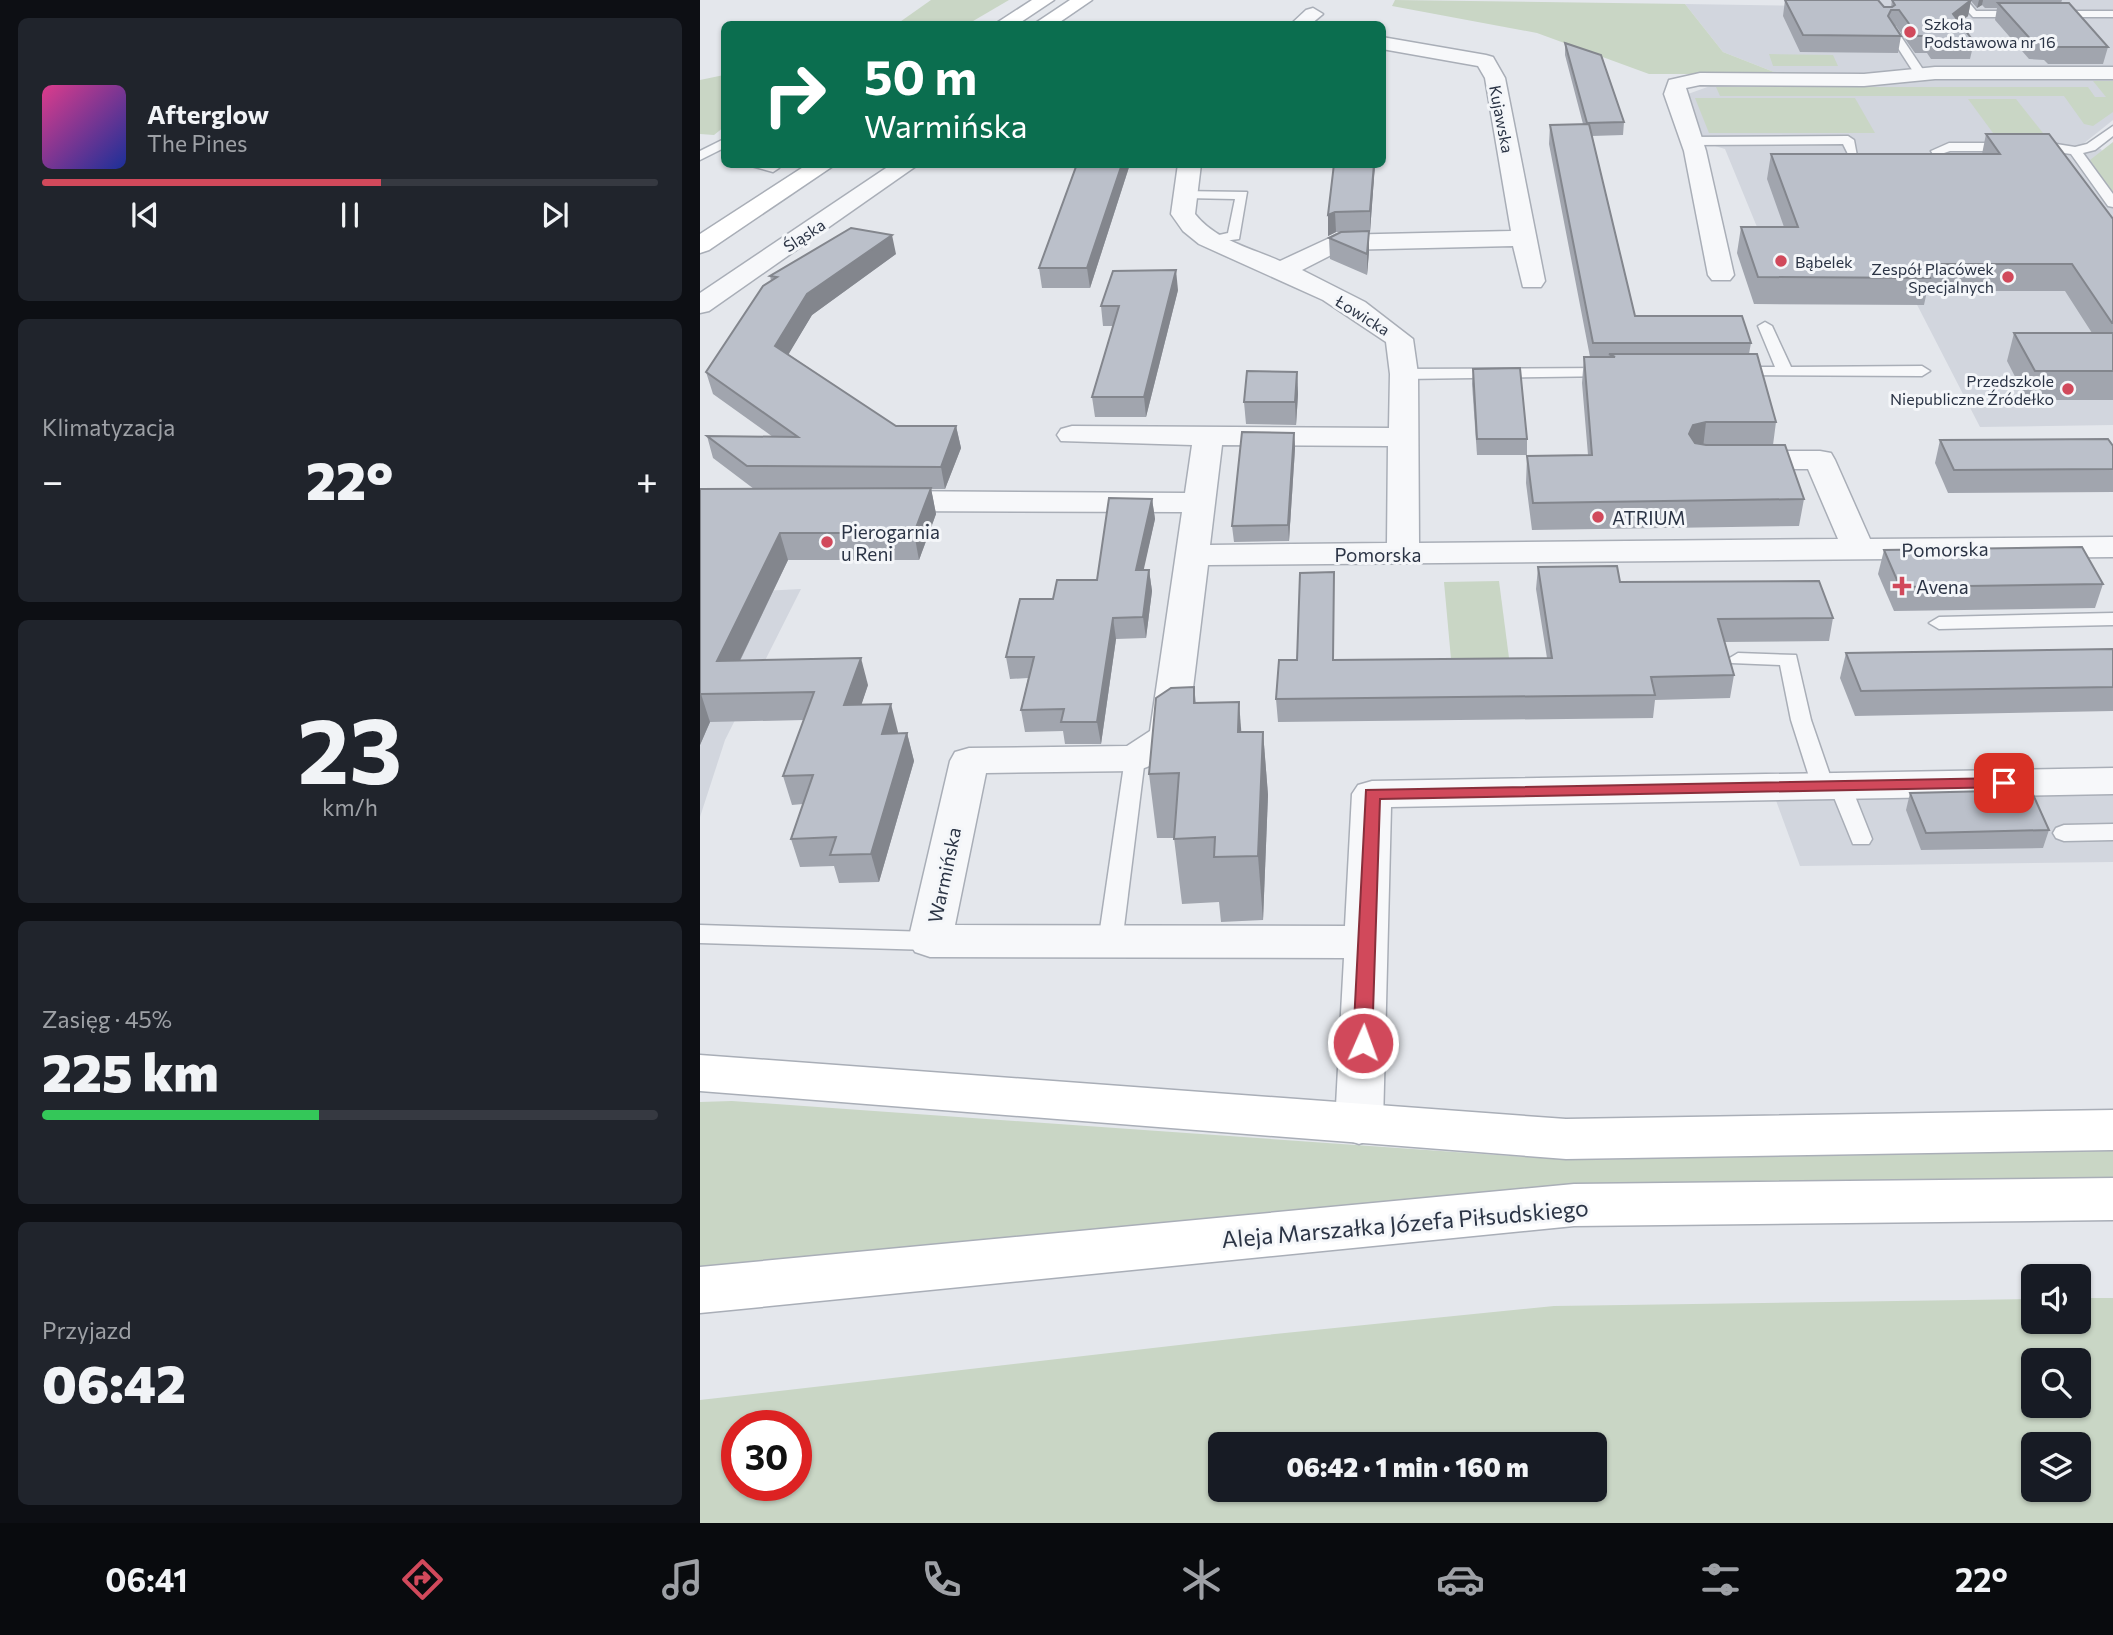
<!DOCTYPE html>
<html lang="pl">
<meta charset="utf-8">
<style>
:root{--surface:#171b24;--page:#20242c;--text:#f1f3f6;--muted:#9ea1a6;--line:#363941;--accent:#d1495b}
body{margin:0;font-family:Commissioner,sans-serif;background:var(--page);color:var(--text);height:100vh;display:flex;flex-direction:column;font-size:26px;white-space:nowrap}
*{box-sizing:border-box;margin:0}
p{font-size:23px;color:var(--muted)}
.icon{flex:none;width:38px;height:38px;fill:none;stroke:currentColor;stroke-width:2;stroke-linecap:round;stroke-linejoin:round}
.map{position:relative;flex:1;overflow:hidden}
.side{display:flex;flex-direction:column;gap:18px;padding:18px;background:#0d0f14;width:700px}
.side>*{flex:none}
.top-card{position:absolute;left:21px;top:21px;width:665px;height:147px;border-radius:10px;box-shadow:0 2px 5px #0004;background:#0b6e4f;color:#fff;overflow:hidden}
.fabs{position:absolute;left:1321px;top:1264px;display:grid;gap:14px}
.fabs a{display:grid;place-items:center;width:70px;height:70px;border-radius:10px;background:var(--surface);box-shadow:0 2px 5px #0004;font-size:35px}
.speed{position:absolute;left:21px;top:1410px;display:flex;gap:14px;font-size:35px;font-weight:700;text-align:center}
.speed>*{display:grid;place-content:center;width:91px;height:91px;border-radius:50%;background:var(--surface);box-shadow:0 2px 5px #0004;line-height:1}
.speed .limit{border:10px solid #d22;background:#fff;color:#111}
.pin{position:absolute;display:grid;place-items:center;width:60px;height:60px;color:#fff;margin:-30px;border-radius:14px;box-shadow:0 4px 10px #0006}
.me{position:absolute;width:77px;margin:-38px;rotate:2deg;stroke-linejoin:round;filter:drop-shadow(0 0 5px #0008)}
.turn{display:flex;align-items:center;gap:24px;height:147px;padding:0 28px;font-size:32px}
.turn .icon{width:91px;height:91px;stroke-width:2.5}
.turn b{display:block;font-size:49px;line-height:60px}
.big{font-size:52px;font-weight:800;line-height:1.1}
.side .tile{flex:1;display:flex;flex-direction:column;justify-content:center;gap:10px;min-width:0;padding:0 24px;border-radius:10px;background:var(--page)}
.side .dial{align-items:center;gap:0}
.dial b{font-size:91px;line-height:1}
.song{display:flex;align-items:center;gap:21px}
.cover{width:84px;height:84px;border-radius:10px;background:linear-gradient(135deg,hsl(330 70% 55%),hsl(230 70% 35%))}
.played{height:7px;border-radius:4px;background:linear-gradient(90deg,var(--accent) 55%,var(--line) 55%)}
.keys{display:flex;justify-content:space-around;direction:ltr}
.heat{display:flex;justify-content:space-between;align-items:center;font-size:38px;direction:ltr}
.charge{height:10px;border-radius:5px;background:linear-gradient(90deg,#34c759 45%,var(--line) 0)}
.trip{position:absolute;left:508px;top:1432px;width:399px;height:70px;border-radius:10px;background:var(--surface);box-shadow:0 2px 5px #0004;font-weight:800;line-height:70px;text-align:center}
.tabs{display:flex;height:112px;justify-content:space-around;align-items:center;background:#090b0e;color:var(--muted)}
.tabs .icon{width:49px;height:49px}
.tabs .active{color:var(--accent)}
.tabs b{font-size:32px;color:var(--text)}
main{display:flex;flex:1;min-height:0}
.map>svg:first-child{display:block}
</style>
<main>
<section class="side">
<div class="tile">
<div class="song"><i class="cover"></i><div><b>Afterglow</b><p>The Pines</p></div></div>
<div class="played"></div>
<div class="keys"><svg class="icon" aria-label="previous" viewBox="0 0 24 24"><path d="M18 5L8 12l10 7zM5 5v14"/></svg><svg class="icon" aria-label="pause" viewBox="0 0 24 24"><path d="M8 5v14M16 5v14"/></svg><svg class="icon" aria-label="next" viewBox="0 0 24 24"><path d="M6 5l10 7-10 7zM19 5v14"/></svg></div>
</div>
<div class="tile"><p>Klimatyzacja</p>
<div class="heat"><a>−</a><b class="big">22°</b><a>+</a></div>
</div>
<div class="tile dial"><b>23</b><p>km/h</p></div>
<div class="tile"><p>Zasięg · 45%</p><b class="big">225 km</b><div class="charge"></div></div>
<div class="tile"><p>Przyjazd</p><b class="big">06:42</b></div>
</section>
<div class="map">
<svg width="1413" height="1523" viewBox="0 0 1413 1523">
<rect width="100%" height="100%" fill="#e4e7ec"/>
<g fill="#d2d6de">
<polygon points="1108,0 1413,0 1413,72 1079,74 1023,52 985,4 1105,6"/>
<polygon points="1247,76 1413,78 1413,120 1383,144 1401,149 1413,174 1413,425 1280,427 1177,227 1057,227 1025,149 1005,143 988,94 1013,85 1177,85"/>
<polygon points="101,589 25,740 0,817 0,594"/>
<polygon points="1413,788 1413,862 1100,866 1074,795"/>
</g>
<g fill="#c9d6c5" fill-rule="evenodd">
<polygon points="231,0 309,0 268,24 197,24"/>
<polygon points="695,0 985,4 1023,52 1079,74 949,74 837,33 692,6"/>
<polygon points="1069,54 1133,55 1138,66 1073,66"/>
<polygon points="24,75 24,127 14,135 0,134 0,80"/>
<polygon points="1393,81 1413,81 1413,112 1393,126 1384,124 1364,96 1020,96 1016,87 1388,87 1395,97 1406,97"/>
<polygon points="995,98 1155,98 1175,133 1009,133"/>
<polygon points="1268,99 1316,99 1343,133 1293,133"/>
<polygon points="1413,142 1413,194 1390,160"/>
<polygon points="799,581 809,658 751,659 744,582"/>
<polygon points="32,1101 869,1160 1413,1151 1413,1177 871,1187 0,1269 0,1102"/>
<path d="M1379 1298H1413V1523H0V1400L566 1335 854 1306 1333 1299 1334 1321H1379ZM1334 1360H1379V1405H1334ZM37 1426H96V1486H37ZM520 1444H894V1489H520ZM1334 1444H1379V1489H1334Z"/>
</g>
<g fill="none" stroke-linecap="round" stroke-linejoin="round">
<defs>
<g id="lane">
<polygon points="1257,0 1267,0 1276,11 1413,11 1413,17 1273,17"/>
<polygon points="1188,29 1196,29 1226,74 1224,76 1216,76 1187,31"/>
<polygon points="1413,126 1413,136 1395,150 1383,153 1413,194 1413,207 1408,206 1371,154 1350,151 1250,151 1244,153 1255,171 1249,175 1245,174 1231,151 1249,143 1350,143 1375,147 1387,144"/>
<polygon points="1148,136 1154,140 1157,156 1149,156 1143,144 991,145 985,141 991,137"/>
<polygon points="24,139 24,148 0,160 0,151"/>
<polygon points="44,164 74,164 79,168 73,172"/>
<polygon points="479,191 547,192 539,239 508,243 501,239 528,233 535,199 484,198 479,197"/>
<polygon points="1065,322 1072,326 1091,367 1222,366 1230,371 1222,376 1031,375 1028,372 1036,367 1075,367 1058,326"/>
<polygon points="909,368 914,370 914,376 704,379 696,374 704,369"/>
<polygon points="1413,613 1413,625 1239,629 1229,623 1239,617"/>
<polygon points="1038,653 1096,655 1111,720 1132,781 1148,781 1151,786 1172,839 1169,844 1153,844 1131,790 1115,791 1112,786 1091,720 1080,665 1031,663 1028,659"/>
<polygon points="435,751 445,758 422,943 418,949 410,952 402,949 398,943 425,758"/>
<polygon points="1413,824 1413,840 1364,841 1356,838 1353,833 1356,828 1364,825"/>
<polygon points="0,925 230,932 238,935 242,941 238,947 230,950 0,943"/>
</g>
<g id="street">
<polygon points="613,8 623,14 611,24 591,24 606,10"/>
<path d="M682 37 786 55 793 57 805 78 845 281 841 287H823L813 246 641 250 602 270 665 302 713 339 718 374 719 543 1138 539 1108 469H1038L1027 467 1023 460 1027 453 1038 451H1120L1131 453 1135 460 1170 539 1413 537V557L508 565 487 737C476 754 454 766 435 771L286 773 255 925 645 926 652 794 658 785 672 781 1413 768V794L691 807 683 1124 676 1138 659 1144 642 1138 635 1124 644 958 230 957 215 952 208 941 250 761 255 752 269 748 427 746 450 731 482 512 182 511 171 508 166 501 171 494 182 491 485 493 492 445 361 441 357 435 361 429 372 426 689 428 690 374 686 342 623 300 499 244 483 231 471 214 478 164H501L495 214C515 240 551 248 580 261L636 235 811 231 785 78 778 66 682 49ZM522 445 688 446 687 543 510 545Z"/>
<polygon points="1235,67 1413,67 1413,79 1235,79 1164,86 1000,85 986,88 1006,151 1034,275 1030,280 1012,280 1008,275 984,151 964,94 969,80 1000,73 1164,74"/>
<polygon points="192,164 219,164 9,311 0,313 0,293"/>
</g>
<g id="secondary">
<polygon points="332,0 354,0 318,24 295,24"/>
<polygon points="370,0 392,0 357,24 334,24"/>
<polygon points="108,164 136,164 9,250 0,253 0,234"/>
<polygon points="0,1055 866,1119 1413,1110 1413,1150 866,1159 0,1091"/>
<polygon points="1413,1178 1413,1220 874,1226 0,1313 0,1267 874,1184"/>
</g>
</defs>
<use href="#lane" stroke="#a9aeb7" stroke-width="3"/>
<use href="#street" stroke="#a9aeb7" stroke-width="3"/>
<use href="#secondary" stroke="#a9aeb7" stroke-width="3"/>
<use href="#lane" fill="#f7f8fa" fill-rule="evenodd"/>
<use href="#street" fill="#f7f8fa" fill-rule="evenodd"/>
<use href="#secondary" fill="#fff" fill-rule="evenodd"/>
</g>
<g fill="#a1a5ae">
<polygon points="1085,0 1184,7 1191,7 1192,0 1362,0 1361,3 1408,47 1403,64 1348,64 1344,60 1329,59 1295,20 1297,8 1285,8 1282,5 1277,8 1271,1 1268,16 1259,23 1274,42 1270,59 1231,59 1227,53 1215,53 1196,26 1195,26 1201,36 1198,53 1100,52 1083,16"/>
<polygon points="865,43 924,122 923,135 892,136 935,316 1051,343 1049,354 1076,422 1073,445 1104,499 1099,526 832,530 826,483 827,456 888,455 882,383 884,357 890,357 849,144 850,125 883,124 865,55"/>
<polygon points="1286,134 1413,219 1413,400 1327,400 1307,361 1314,333 1392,333 1365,291 1227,291 1224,305 1054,304 1037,253 1041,227 1084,227 1067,179 1071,154 1282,154"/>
<polygon points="377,164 430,164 390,288 342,288 339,268"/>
<polygon points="560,164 599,164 598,167 561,167"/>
<polygon points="675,164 670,232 669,232 669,252 667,275 630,259 629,238 641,232 636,232 628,236 628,215"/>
<polygon points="196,254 112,315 88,354 196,426 256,426 261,448 245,489 231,489 236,514 219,560 88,560 40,661 168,685 161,705 198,732 198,734 207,733 214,761 179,882 139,883 134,866 100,867 91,839 103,804 92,805 83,776 104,720 10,722 0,745 0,489 54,489 13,458 7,436 73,437 13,394 6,372 71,281 70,276"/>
<polygon points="478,290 446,417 395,417 392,397 413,326 403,326 401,306"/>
<polygon points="773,369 827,439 827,455 777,455 772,384"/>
<polygon points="597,372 598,394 596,425 546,424 544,402"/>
<polygon points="594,433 595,448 589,541 534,542 532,526"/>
<polygon points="1240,440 1413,446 1413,492 1248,493 1235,463"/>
<polygon points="452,499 455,519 443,570 449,570 452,591 446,638 416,639 401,744 365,744 363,731 325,732 321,710 328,678 310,679 306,657 353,599 397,580"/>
<polygon points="1184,550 1403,584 1395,608 1194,611 1178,574"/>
<polygon points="838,567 1133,618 1129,641 1024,642 1034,675 1030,698 955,700 953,718 578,722 576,699 597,660 634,572 634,660 847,658 836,589"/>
<polygon points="1413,649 1413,711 1155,716 1140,678 1146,653"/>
<polygon points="494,687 496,703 541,732 563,732 568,795 563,920 521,922 519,902 482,904 474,838 457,838 449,774"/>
<polygon points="1210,793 1349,830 1343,848 1221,850 1206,810"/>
</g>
<g fill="#83868d">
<polygon points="1271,0 1268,16 1250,30 1253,14"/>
<polygon points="1279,0 1283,0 1282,5 1277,8"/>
<polygon points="422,164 430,164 390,288 387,268"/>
<polygon points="674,164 675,164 670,232 670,211"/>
<polygon points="635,212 636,232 628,236 628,215"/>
<polygon points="669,231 669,252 667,275 667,254"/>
<polygon points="192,235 196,254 112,315 81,367 75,346 107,294"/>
<polygon points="476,270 478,290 446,417 444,397"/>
<polygon points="597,372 598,394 596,425 595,402"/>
<polygon points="1006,422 1003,448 990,452 989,434 993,425"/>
<polygon points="256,426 261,448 245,489 241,467"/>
<polygon points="594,433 595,448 589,541 588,525"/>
<polygon points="231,488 236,514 219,560 214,533"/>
<polygon points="452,499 455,519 439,591 436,570"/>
<polygon points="80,533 88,560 26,689 17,661"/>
<polygon points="449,570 452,591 446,638 443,617"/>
<polygon points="413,618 416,639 401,744 397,722"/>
<polygon points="161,658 168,685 152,733 144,705"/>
<polygon points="1,694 10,722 0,745 0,695"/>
<polygon points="539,702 544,766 538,732"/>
<polygon points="191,704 198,732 189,762 182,734"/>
<polygon points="563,732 568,795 563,920 558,856"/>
<polygon points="207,733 214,761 179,882 171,854"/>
</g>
<g fill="#bbc0ca" stroke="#83868d" stroke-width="2">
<polygon points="1085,0 1178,0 1184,7 1192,7 1195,5 1192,0 1271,0 1253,14 1274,42 1234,42 1230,36 1218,36 1199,10 1191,10 1188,16 1201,36 1103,35"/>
<polygon points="1298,3 1369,3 1408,47 1352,47 1348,42 1333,42"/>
<polygon points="865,43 901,55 924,122 887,123"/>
<polygon points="889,124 935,316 1042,316 1051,343 893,343 850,125"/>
<polygon points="1286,134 1349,134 1413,219 1413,323 1412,323 1372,264 1223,264 1230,278 1058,277 1041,227 1098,227 1071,154 1300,154"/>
<polygon points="377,164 422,164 387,268 339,268"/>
<polygon points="634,164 674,164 670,211 635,212 628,215"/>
<polygon points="151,228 192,235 107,294 75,346 196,426 256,426 241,467 47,466 7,436 98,437 6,372 63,286 77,277 70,276"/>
<polygon points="669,231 667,254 629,238 641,232"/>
<polygon points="476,270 444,397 392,397 419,306 401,306 413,271"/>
<polygon points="1314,333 1413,333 1413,371 1335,371"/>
<polygon points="909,354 1057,354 1076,422 1006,422 993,425 989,434 995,443 1006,445 1085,445 1104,499 833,503 827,456 892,455 884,357 915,357"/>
<polygon points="820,368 827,439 777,439 773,369"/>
<polygon points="547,371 597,372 595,402 544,402"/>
<polygon points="542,432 594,433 588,525 532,526"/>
<polygon points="1408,439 1413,446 1413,469 1254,470 1240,440"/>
<polygon points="231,488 214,533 80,533 17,661 161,658 144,705 191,704 182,734 207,733 171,854 130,855 136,837 91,839 113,775 83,776 114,692 1,694 0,695 0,489"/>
<polygon points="409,498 452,499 436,570 449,570 443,617 413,618 397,722 361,722 364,709 321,710 334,657 306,657 320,599 353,599 357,580 397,580"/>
<polygon points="1382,547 1403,584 1200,587 1184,550"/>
<polygon points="917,566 920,582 1119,581 1133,618 1018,619 1034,675 951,677 955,695 576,699 579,660 597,660 600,573 634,572 633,660 852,658 838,567"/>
<polygon points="1413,649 1413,687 1161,691 1146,653"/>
<polygon points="494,687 494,703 539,702 538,732 563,732 558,856 514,857 515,837 474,839 479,773 449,774 456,698 471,688"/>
<polygon points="1331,790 1349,830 1226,833 1210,793"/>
</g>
<polygon fill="#d1495b" stroke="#882f3b" stroke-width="2" points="1304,778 1312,783 1309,787 680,799 672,1043 663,1051 653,1043 666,790"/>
<g fill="#d1495b" stroke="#f4f6f9" stroke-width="2.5">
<circle cx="1210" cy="32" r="7"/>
<circle cx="1081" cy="261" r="7"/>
<circle cx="1308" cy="277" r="7"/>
<circle cx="1368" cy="389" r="7"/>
<circle cx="898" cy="517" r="7"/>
<circle cx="127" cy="542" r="7"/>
<path d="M1198.5 575.5h7v7h7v7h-7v7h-7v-7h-7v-7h7z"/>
</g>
<g text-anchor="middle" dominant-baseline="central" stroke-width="6" stroke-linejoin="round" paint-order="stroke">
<g font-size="16" fill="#2b3445" stroke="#f4f6f9" text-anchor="start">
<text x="1224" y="23">Szkoła<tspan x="1224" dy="18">Podstawowa nr 16</tspan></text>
<text x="1095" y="261">Bąbelek</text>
<text x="1294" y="268" text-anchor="end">Zespół Placówek<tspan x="1294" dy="18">Specjalnych</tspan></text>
<text x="1354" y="380" text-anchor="end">Przedszkole<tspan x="1354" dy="18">Niepubliczne Źródełko</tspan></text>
</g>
<g font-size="16" fill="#2b3445" stroke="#f4f6f9">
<text transform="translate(802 119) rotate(79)">Kujawska</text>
<text transform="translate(104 235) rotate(-33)">Śląska</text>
<text transform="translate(663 315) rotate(32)">Łowicka</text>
</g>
<g font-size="19" fill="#2b3445" stroke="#f4f6f9" text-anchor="start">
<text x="912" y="517">ATRIUM</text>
<text x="141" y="531">Pierogarnia<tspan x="141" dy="22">u Reni</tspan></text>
<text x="1216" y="586">Avena</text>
</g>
<g font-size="19" fill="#2b3445" stroke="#f4f6f9">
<text transform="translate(1245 549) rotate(-1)">Pomorska</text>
<text x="678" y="554">Pomorska</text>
<text transform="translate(244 875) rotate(-78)">Warmińska</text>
</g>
<g font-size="23" fill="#2b3445" stroke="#f4f6f9">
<text transform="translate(705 1223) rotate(-5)">Aleja Marszałka Józefa Piłsudskiego</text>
</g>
</g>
</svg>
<div class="fabs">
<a><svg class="icon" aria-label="sound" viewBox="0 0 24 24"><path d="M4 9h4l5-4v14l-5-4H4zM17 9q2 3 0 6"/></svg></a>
<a><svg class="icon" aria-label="search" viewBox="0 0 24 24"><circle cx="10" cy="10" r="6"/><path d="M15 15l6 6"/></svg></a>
<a><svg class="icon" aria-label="layers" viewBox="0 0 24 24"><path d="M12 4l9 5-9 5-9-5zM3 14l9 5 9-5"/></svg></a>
</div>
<div class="speed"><div class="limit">30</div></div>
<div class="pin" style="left:1304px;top:783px;background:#d93025"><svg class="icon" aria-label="arrive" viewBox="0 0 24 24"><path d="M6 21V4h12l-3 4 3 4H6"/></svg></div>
<svg class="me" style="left:663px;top:1043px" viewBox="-20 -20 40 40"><circle r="17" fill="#d1495b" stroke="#fff" stroke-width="3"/><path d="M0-11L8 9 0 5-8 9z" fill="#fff"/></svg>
<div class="trip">06:42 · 1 min · 160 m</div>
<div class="top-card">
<div class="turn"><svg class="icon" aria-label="right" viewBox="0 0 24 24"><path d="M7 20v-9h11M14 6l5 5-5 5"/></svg><div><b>50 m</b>Warmińska</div></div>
</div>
</div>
</main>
<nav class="tabs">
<b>06:41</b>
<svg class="icon active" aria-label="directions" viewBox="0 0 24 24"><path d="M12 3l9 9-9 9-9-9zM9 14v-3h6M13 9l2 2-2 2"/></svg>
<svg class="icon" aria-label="music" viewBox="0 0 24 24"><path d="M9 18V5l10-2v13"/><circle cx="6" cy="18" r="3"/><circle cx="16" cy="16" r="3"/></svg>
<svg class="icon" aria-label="phone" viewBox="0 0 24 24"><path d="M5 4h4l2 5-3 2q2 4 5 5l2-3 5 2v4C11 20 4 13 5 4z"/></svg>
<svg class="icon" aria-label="climate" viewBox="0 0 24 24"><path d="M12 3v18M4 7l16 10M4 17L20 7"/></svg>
<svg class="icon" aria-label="car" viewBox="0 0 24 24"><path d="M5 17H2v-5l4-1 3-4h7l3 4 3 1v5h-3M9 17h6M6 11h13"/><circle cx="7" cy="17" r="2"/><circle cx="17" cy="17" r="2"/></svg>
<svg class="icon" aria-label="filters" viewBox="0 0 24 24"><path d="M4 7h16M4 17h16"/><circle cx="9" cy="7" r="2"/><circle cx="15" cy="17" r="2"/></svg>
<b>22°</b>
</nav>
